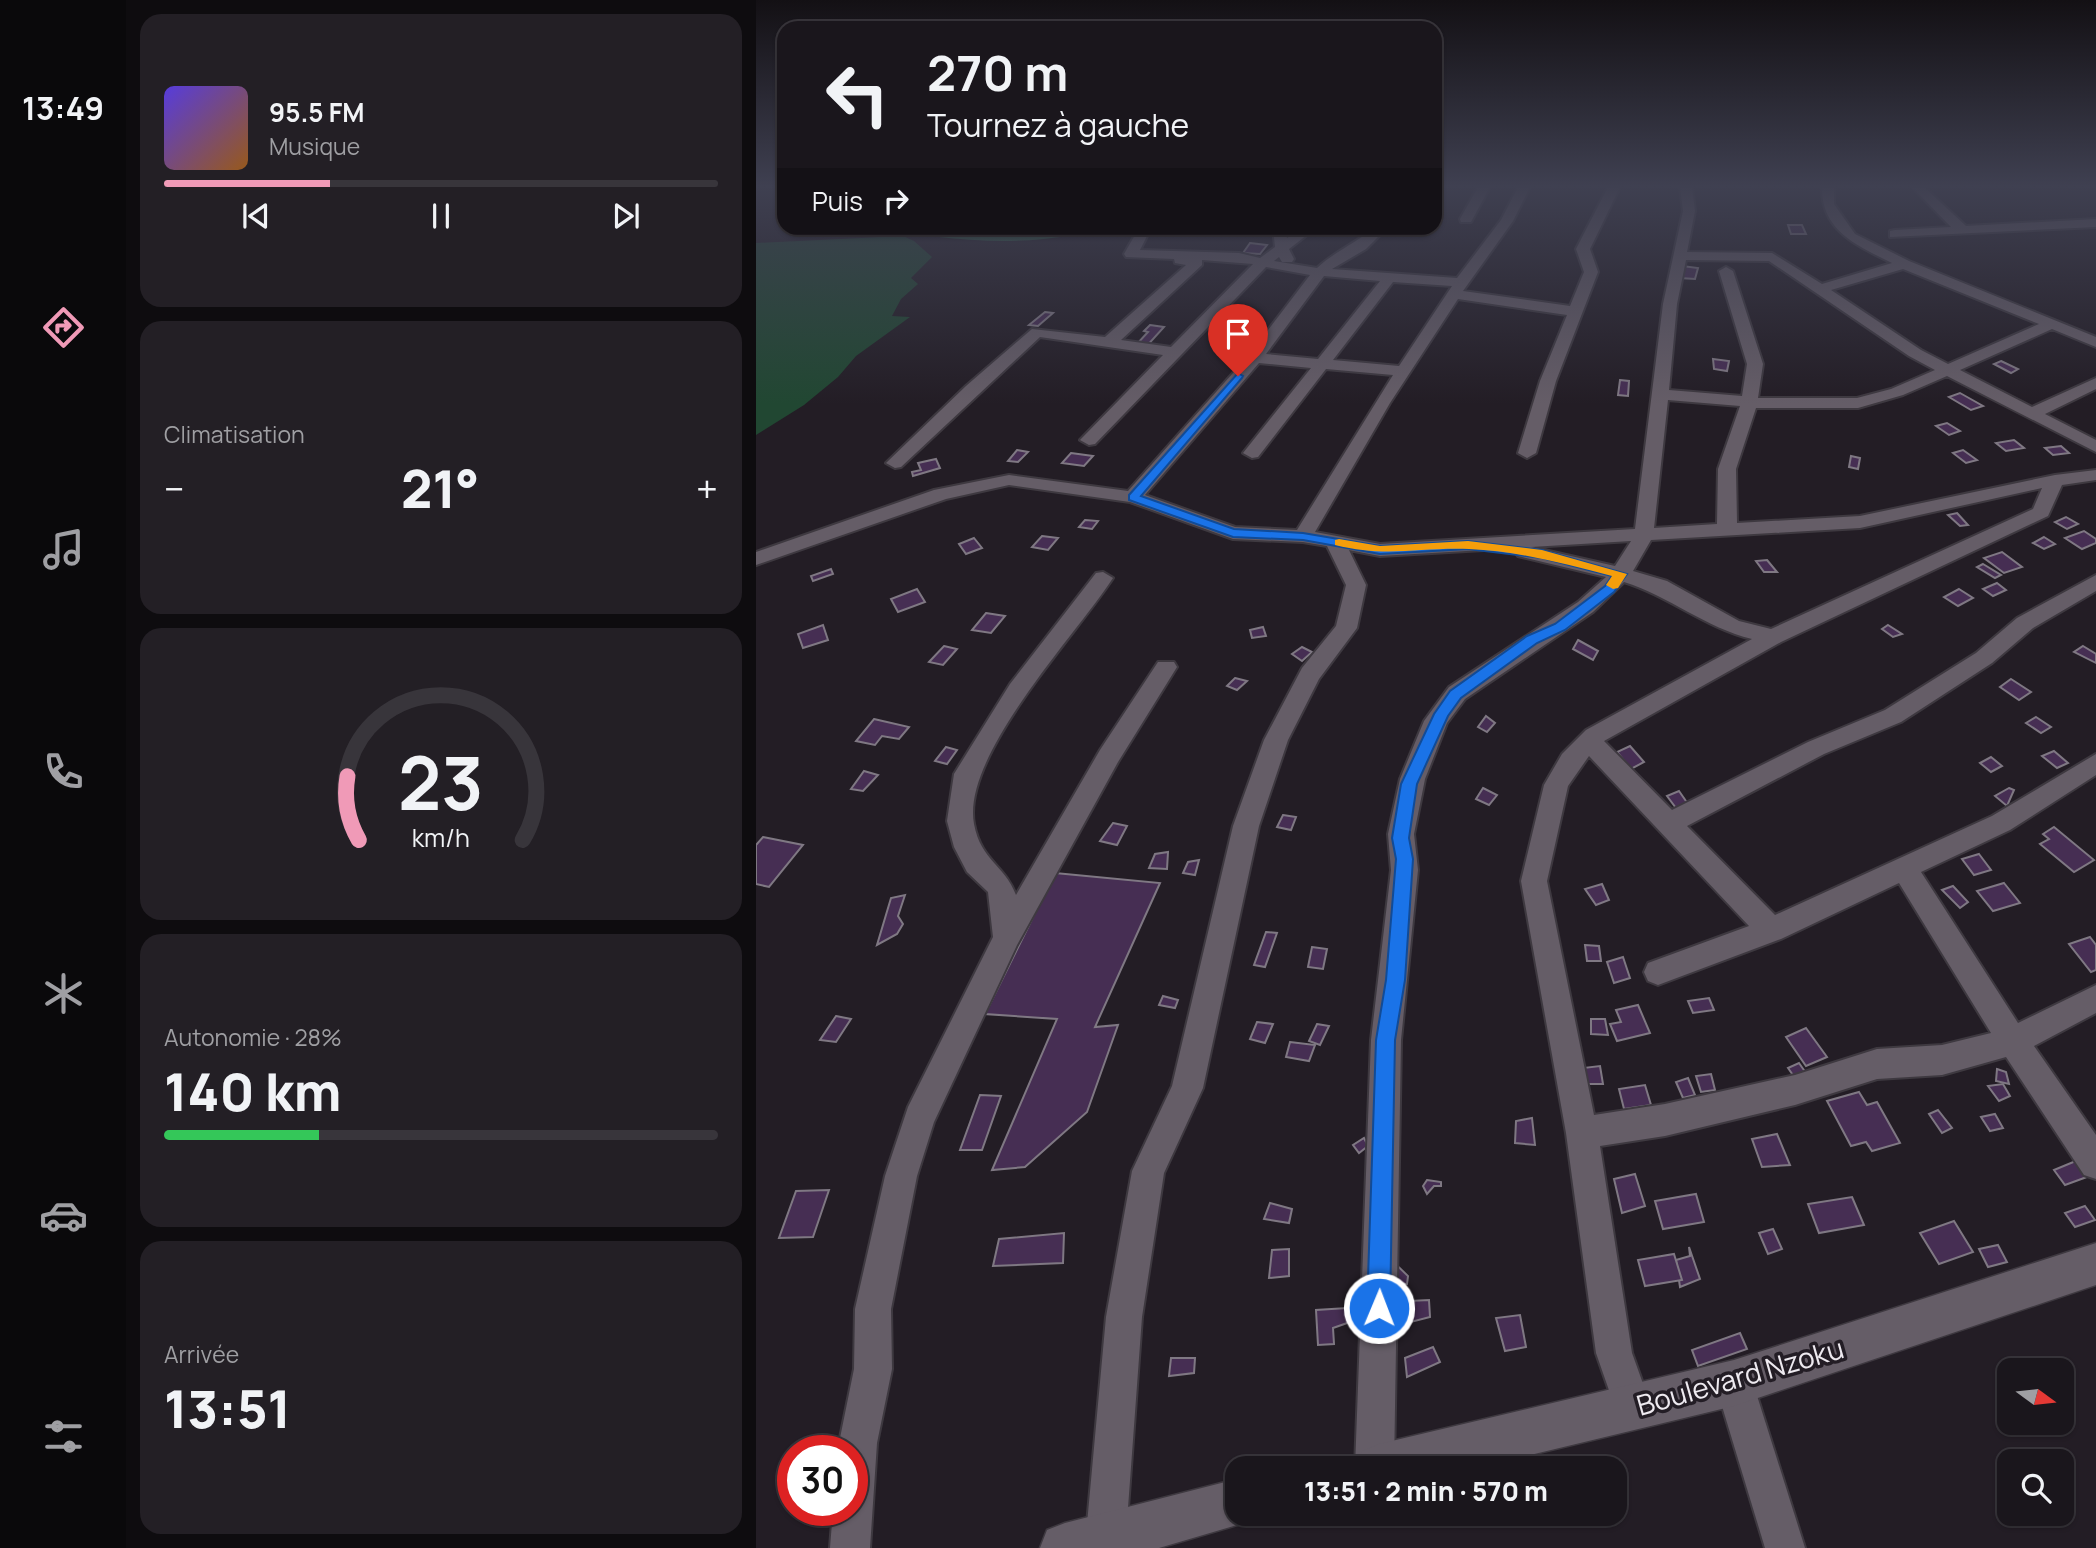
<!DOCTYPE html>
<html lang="fr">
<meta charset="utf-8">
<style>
:root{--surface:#1a161c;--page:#231f25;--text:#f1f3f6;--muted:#9f9fa3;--line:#38353b;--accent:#f09ab7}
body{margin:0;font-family:Manrope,sans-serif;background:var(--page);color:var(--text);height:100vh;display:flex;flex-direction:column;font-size:26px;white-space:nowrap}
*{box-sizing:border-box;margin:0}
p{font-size:23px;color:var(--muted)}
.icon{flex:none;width:38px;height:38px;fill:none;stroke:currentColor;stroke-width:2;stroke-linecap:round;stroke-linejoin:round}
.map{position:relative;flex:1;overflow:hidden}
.side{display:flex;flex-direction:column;gap:14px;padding:14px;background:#0e0c0f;width:630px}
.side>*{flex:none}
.top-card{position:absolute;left:21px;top:21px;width:665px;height:214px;border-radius:21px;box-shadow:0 2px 5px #0004,0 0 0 2px var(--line);background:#1a161c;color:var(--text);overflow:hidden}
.needle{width:46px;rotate:105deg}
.controls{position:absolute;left:1241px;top:1358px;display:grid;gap:14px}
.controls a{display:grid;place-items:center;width:77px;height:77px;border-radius:14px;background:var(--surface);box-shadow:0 2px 5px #0004,0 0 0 2px var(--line);font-size:35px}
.speed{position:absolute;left:21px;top:1435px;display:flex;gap:14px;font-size:35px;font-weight:700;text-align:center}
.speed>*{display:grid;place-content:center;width:91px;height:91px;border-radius:50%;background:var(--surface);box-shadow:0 2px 5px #0004,0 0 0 2px var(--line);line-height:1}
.speed .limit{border:10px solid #d22;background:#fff;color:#111}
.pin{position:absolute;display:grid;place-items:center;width:60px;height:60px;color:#fff;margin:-72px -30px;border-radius:50% 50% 50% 0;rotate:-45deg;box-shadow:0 0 7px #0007}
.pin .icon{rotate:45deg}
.me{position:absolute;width:77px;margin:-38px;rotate:1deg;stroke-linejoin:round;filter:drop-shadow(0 0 5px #0008)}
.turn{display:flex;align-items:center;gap:24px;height:147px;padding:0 35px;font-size:32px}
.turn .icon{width:91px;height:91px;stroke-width:2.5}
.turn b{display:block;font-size:49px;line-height:60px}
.then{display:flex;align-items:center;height:66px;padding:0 35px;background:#0003;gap:14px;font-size:26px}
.big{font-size:52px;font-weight:800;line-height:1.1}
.side .widget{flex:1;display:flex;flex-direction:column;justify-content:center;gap:10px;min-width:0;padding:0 24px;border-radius:21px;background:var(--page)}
.side .dial{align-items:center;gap:0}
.dial svg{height:182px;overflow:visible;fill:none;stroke:var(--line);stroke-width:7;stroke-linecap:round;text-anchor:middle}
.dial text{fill:var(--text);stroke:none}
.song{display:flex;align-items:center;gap:21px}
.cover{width:84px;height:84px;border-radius:10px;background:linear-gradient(135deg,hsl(250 70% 55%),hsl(30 70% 35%))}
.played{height:7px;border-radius:4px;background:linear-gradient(90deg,var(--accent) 30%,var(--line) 30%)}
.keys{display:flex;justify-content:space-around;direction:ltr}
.heat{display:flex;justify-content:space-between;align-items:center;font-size:38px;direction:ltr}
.charge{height:10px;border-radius:5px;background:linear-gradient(90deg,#34c759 28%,var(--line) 0)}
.trip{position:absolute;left:469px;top:1456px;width:402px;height:70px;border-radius:21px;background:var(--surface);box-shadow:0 2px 5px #0004,0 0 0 2px var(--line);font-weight:800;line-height:70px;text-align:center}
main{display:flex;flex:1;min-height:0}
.menu{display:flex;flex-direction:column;width:126px;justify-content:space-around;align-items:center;background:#0a090b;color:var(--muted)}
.menu .icon{width:49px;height:49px}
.menu .on{color:var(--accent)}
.menu b{font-size:32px;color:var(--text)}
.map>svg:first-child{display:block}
</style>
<main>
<nav class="menu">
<b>13:49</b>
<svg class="icon on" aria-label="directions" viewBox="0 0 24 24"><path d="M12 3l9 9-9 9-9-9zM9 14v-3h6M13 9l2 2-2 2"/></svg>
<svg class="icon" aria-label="music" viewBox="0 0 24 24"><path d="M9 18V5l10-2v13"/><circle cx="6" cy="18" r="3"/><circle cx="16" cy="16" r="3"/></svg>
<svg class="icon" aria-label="phone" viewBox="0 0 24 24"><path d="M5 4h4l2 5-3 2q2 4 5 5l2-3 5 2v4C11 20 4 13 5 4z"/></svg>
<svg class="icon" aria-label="climate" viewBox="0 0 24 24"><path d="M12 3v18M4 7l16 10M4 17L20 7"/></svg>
<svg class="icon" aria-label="car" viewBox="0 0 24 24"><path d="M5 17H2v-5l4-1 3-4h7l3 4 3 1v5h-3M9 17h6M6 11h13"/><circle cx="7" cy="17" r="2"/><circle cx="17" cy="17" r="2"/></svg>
<svg class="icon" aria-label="filters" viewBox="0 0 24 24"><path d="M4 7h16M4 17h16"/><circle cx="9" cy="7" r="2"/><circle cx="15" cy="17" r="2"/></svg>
</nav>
<section class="side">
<div class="widget">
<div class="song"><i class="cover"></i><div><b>95.5 FM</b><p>Musique</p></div></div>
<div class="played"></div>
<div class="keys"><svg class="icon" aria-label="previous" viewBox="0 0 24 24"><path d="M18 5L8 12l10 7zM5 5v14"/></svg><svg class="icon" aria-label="pause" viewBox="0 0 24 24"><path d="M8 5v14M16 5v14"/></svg><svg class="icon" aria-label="next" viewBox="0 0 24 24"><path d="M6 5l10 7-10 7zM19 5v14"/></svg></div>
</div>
<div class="widget"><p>Climatisation</p>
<div class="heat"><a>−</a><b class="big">21°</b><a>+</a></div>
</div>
<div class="widget dial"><svg viewBox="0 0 100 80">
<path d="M14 69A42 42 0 1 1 86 69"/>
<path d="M14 69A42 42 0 0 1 9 41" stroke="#f09ab7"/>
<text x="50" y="56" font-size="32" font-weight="700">23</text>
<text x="50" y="72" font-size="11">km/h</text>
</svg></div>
<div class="widget"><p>Autonomie · 28%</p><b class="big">140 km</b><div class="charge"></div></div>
<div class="widget"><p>Arrivée</p><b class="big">13:51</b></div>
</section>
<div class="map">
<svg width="1340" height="1548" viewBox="0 0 1340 1548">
<rect width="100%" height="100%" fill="#231d25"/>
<polygon fill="#214732" points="147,236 158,241 176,257 155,278 162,284 145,299 136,316 154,317 100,356 82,377 48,405 0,435 0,243"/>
<path fill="#2e5e43" d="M111 228H311L316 235C245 248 183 237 111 228Z"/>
<g fill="#462e53" stroke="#7f7883" stroke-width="2">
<polygon points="1032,225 1046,225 1050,234 1035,234"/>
<polygon points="494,243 511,245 504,254 487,253"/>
<polygon points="926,266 942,268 939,279 924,278"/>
<polygon points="289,312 297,313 282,326 273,325"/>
<polygon points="465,312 499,316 491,326 476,324 480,319 459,319"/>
<polygon points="394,325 408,327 389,348 379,346 392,332 388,331"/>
<polygon points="957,359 973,361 971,371 958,369"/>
<polygon points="1245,361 1262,369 1255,373 1238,364"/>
<polygon points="864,380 873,381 872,396 862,395"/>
<polygon points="1204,393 1227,406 1215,410 1193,397"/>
<polygon points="1191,423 1204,431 1193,435 1180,426"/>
<polygon points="1258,440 1268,448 1250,451 1240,443"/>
<polygon points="1305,446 1313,453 1297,455 1289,448"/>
<polygon points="261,450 272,452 262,462 252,461"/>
<polygon points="1207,450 1221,460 1210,463 1197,453"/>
<polygon points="315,453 337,456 328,466 306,463"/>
<polygon points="1095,456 1104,458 1102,469 1093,467"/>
<polygon points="180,459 184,468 157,476 156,472 165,470 162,463"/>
<polygon points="1201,513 1212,525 1204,526 1192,515"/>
<polygon points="1310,517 1322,524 1311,529 1299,522"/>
<polygon points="329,520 342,521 336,529 323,527"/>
<polygon points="1328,531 1340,539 1340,543 1326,549 1309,538"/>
<polygon points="286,536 302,538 292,550 276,547"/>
<polygon points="1288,537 1299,544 1288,549 1277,543"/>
<polygon points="218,538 226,548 210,554 203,544"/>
<polygon points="1246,552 1266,567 1248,573 1228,558"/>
<polygon points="1011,560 1021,572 1008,572 1000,561"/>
<polygon points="1227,564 1245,575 1239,578 1221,567"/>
<polygon points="75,569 77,574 57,581 55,576"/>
<polygon points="1241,583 1250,590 1237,596 1227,589"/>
<polygon points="161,589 169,602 142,612 135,599"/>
<polygon points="1203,589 1217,598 1202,606 1188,597"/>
<polygon points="230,613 249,616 235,633 216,630"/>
<polygon points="67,625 72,640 47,648 42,634"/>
<polygon points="1132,625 1146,634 1137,637 1126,629"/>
<polygon points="507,627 510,636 496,638 494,630"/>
<polygon points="822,640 842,651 837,660 817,649"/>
<polygon points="188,646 201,649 187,665 173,662"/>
<polygon points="1327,646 1340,654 1340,663 1318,652"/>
<polygon points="546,647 556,652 546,661 536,654"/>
<polygon points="479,678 491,681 481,690 471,686"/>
<polygon points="1255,679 1275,692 1263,700 1244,687"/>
<polygon points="730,716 739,723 731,732 722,727"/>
<polygon points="1280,717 1295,727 1285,733 1270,723"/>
<polygon points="118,719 153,727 143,739 126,736 119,745 100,741"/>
<polygon points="874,746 888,762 875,769 861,752"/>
<polygon points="190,747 201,750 191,764 179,761"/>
<polygon points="1298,751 1312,763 1301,768 1286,756"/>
<polygon points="1235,757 1246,766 1235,772 1224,763"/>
<polygon points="108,771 122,775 107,791 95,789"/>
<polygon points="727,788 741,795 733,805 720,799"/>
<polygon points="1253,788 1258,790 1251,806 1239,796"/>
<polygon points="923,791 932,804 920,808 911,796"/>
<polygon points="527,815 540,817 535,830 521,827"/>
<polygon points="357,823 371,826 361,845 344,841"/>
<polygon points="1298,827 1338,860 1318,872 1284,844 1293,839 1287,834"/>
<polygon points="7,837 47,845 13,887 0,884 0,845"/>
<polygon points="412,852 411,869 393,868 399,854"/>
<polygon points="1223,854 1235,870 1218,875 1206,859"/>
<polygon points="443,860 439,875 427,873 432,862"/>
<polygon points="299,873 404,883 339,1027 362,1025 331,1112 269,1167 236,1170 301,1019 229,1014"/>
<polygon points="1248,883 1264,903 1237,911 1221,891"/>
<polygon points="846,884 853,900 840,905 829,889"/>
<polygon points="1197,886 1212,902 1204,908 1186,890"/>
<polygon points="149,895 142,916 147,924 141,934 121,945 135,898"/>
<polygon points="510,932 521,933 509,967 498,965"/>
<polygon points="1334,937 1340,945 1340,970 1335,972 1313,944"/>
<polygon points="829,945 843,946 845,961 831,961"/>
<polygon points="556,947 571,949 567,969 552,967"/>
<polygon points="867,957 874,978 858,983 851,962"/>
<polygon points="407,996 422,1000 419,1008 403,1005"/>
<polygon points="953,998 958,1010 937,1013 932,1001"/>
<polygon points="882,1005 894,1033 861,1041 854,1024 865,1022 860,1010"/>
<polygon points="80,1016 95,1019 80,1042 64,1040"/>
<polygon points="835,1019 849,1019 852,1035 835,1034"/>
<polygon points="501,1022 517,1024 509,1043 494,1039"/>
<polygon points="561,1024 573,1026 564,1045 553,1041"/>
<polygon points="1050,1028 1071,1057 1050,1066 1030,1037"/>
<polygon points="534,1042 559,1045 553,1061 530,1057"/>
<polygon points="1043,1063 1050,1073 1039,1078 1032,1068"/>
<polygon points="844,1066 847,1084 830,1084 827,1068"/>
<polygon points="1241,1069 1250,1072 1253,1084 1240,1081"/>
<polygon points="955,1074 959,1090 945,1092 940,1076"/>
<polygon points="932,1078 939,1095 927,1098 920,1082"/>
<polygon points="1247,1084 1254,1096 1243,1101 1232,1086"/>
<polygon points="889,1085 895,1105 868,1109 863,1089"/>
<polygon points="1103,1092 1111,1105 1121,1102 1144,1143 1116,1151 1110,1142 1095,1146 1071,1101"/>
<polygon points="224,1095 245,1096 226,1150 204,1150"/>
<polygon points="1182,1110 1196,1128 1186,1133 1173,1114"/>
<polygon points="1239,1114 1247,1128 1234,1131 1225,1117"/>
<polygon points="776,1118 779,1145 759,1143 760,1121"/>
<polygon points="1021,1134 1034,1165 1006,1167 996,1139"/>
<polygon points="608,1138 612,1146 603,1153 597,1145"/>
<polygon points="1327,1158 1339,1174 1309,1185 1298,1170"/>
<polygon points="879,1174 889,1206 866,1213 858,1179"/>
<polygon points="671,1180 685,1182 685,1186 678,1186 671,1194 667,1186"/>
<polygon points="73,1190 57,1237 23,1238 40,1191"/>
<polygon points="940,1194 948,1222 907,1229 899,1201"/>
<polygon points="1096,1197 1108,1225 1063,1233 1052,1204"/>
<polygon points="514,1203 536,1209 533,1223 508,1219"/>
<polygon points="1329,1206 1339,1220 1319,1227 1309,1213"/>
<polygon points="1198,1221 1217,1252 1183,1264 1164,1233"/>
<polygon points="1017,1229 1026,1249 1012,1254 1003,1233"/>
<polygon points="308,1233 307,1263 237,1266 243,1239"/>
<polygon points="1242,1245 1251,1262 1232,1267 1223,1249"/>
<polygon points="933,1247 944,1279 924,1287 920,1260 934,1256"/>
<polygon points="533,1249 533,1276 513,1278 516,1250"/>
<polygon points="629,1254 652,1276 651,1284 625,1282"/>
<polygon points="918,1254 926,1280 889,1286 882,1260"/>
<polygon points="673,1300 674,1317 651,1323 653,1301"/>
<polygon points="591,1308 594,1322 577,1328 578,1344 562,1345 560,1310"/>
<polygon points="764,1315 770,1347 749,1351 740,1318"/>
<polygon points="984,1333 991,1349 942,1366 936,1350"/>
<polygon points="677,1347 684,1362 651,1377 649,1358"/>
<polygon points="415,1358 439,1358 438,1373 413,1376"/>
</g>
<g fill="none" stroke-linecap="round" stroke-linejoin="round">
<defs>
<g id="minor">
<polygon points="722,187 734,187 715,222 705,222 704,219"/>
<path d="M762 187H774L757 221 707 291 814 306 828 272 820 249 852 187H864L834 249 842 272 800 381 780 453 771 458 762 453 784 381 811 315 702 299 634 403 559 532 624 544 879 529 907 304 927 211 924 187H936L939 211 931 252 1016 253 1066 284 1136 263C1102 246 1065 231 1066 187H1078V204L1099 234 1153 261 1340 337V347L1296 329 1204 370 1276 407 1340 378V389L1289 414 1340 440V452L1191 376 1147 395 1102 408H1000L980 469 981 523 1104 516 1299 475 1340 470V480L1306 485 1292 516 1025 642 848 741 916 810 1052 742 1129 710 1220 653 1261 618 1340 575V591L1277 628 1236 663 1145 722 1068 754 931 826 1019 915 1236 816 1340 754V775L1254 830 1165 872 1262 1023 1340 985V1013L1278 1046 1340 1135V1179L1328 1175 1250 1057 1186 1075 1121 1079 1039 1105 909 1136 844 1146 876 1353 895 1406 889 1419 876 1425 863 1419 840 1353 810 1133 765 881 788 785 806 754 830 730 996 639C950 628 913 596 868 582L837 612 709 699 691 723 669 779 658 834 662 870 645 1040 638 1468H599L615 1040 635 870 632 834 644 779 668 721 693 687 822 602 850 577 762 556 759 552 762 548 624 556 593 550 610 585 601 628 563 679 532 740 503 826 447 1088 408 1173 386 1317 370 1535 372 1548H332L330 1535 350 1317 376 1171 416 1086 477 826 508 740 546 668 580 626 590 585 571 546 547 542 477 539 374 502 253 485 190 499 0 565V552L178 490 253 475 372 491 493 355 554 275 510 267 339 444 333 445 324 440 407 355 284 337 145 467 139 468 130 463 210 386 276 329 349 337 430 265 419 263 418 259 370 257 368 254 383 228H395L384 250 483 253 504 258 519 247 517 228H529L531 238 546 228H560L533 249 538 259 536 262H526L523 257 518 261 561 268C578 252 600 243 618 228H631L610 249 576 269 701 278 745 220ZM446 260 497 264 415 347 365 340 446 265ZM930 260 1013 261 1153 356 1179 370 1135 389 1101 398H1002L1007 364 977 271 970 267 963 271 991 364 986 396 913 390 921 304ZM1147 269 1283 324 1192 364 1165 350 1075 290ZM568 276 624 281 562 359 510 354ZM637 282 696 286 643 366 577 360ZM503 363 555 368 487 453 496 458 502 457 570 369 637 375 541 530 479 527 389 495ZM912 400 984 406 962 469 961 524 898 528ZM1286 488 1277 509 1015 629 983 621 911 581 877 571 895 540 1104 528ZM875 541 859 566 775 547ZM833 756 993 926 892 963 888 972 892 981 902 985 1025 939 1143 883 1235 1033 1186 1045 1121 1049 1039 1075 909 1104 838 1115 791 881 812 786Z"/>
<polygon points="1156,187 1168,187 1210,226 1340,219 1340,227 1134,237 1134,231 1139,230 1195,227"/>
<path d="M347 572 357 578C320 635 205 756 218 824 225 861 248 864 260 895L344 750 402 662H418L421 667 362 762 261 945 178 1122 161 1176 135 1309 136 1369 121 1443 114 1548H74L77 1510H96V1451H82L83 1443 98 1369 99 1309 129 1176 152 1107 237 937 232 892 211 872 198 847 191 821 198 774 254 684 340 573Z"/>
<polygon points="978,1364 991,1370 997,1383 1049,1548 1009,1548 959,1383 965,1370"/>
</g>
<g id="tertiary">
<polygon points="1340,1243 1340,1285 978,1406 720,1468 599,1468 606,1451 623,1444 978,1360"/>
<polygon points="481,1479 481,1514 501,1514 498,1520 403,1548 284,1548 291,1530 309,1523"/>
</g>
</defs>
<use href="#minor" stroke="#3e3940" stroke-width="4"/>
<use href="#tertiary" stroke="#3e3940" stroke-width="3"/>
<use href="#minor" fill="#655d67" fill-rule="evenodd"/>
<use href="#tertiary" fill="#655d67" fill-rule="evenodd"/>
</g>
<linearGradient id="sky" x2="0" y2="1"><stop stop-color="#131014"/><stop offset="0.46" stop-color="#3f4051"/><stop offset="1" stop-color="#3f4051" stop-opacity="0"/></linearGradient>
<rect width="1340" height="404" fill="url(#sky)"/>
<polygon fill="#1a73e8" stroke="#114b97" stroke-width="2" points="482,373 487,376 486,378 385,496 478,529 547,533 624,546 712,541 786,550 871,574 858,592 809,630 781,643 705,698 692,716 661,784 653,838 657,859 649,980 639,1040 634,1308 631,1316 623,1319 614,1316 611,1308 620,1040 630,980 640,859 636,838 645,784 678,714 694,691 771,636 799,624 849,586 856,576 786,558 712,549 624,554 547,540 477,537 373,500 373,495"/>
<path fill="#f59e0b" d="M583 539 624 546 712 541 786 550 871 574 862 588 857 589 850 585 856 576C809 564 762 551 713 549 664 547 630 558 579 545V540Z"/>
<g text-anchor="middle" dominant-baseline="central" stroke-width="7" stroke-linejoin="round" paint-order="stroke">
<g font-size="28" fill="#eeeaf0" stroke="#231d25">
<text transform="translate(984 1376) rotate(-16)">Boulevard Nzoku</text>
</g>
</g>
</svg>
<div class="controls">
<a><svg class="needle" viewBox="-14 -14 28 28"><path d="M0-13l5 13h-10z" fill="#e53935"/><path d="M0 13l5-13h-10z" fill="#9f9fa3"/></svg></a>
<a><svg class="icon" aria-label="search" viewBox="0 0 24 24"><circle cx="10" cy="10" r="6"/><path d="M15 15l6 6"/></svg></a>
</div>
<div class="speed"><div class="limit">30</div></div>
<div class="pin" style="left:482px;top:376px;background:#d93025"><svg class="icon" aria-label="arrive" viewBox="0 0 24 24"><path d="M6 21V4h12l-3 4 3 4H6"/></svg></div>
<svg class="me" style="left:623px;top:1308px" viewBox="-20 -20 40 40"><circle r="17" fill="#1a73e8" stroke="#fff" stroke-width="3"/><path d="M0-11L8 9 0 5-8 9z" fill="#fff"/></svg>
<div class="trip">13:51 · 2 min · 570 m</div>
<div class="top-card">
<div class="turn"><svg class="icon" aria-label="left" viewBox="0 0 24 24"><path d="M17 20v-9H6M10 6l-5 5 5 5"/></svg><div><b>270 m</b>Tournez à gauche</div></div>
<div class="then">Puis<svg class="icon" aria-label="right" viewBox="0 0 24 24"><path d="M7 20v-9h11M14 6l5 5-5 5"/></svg></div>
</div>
</div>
</main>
